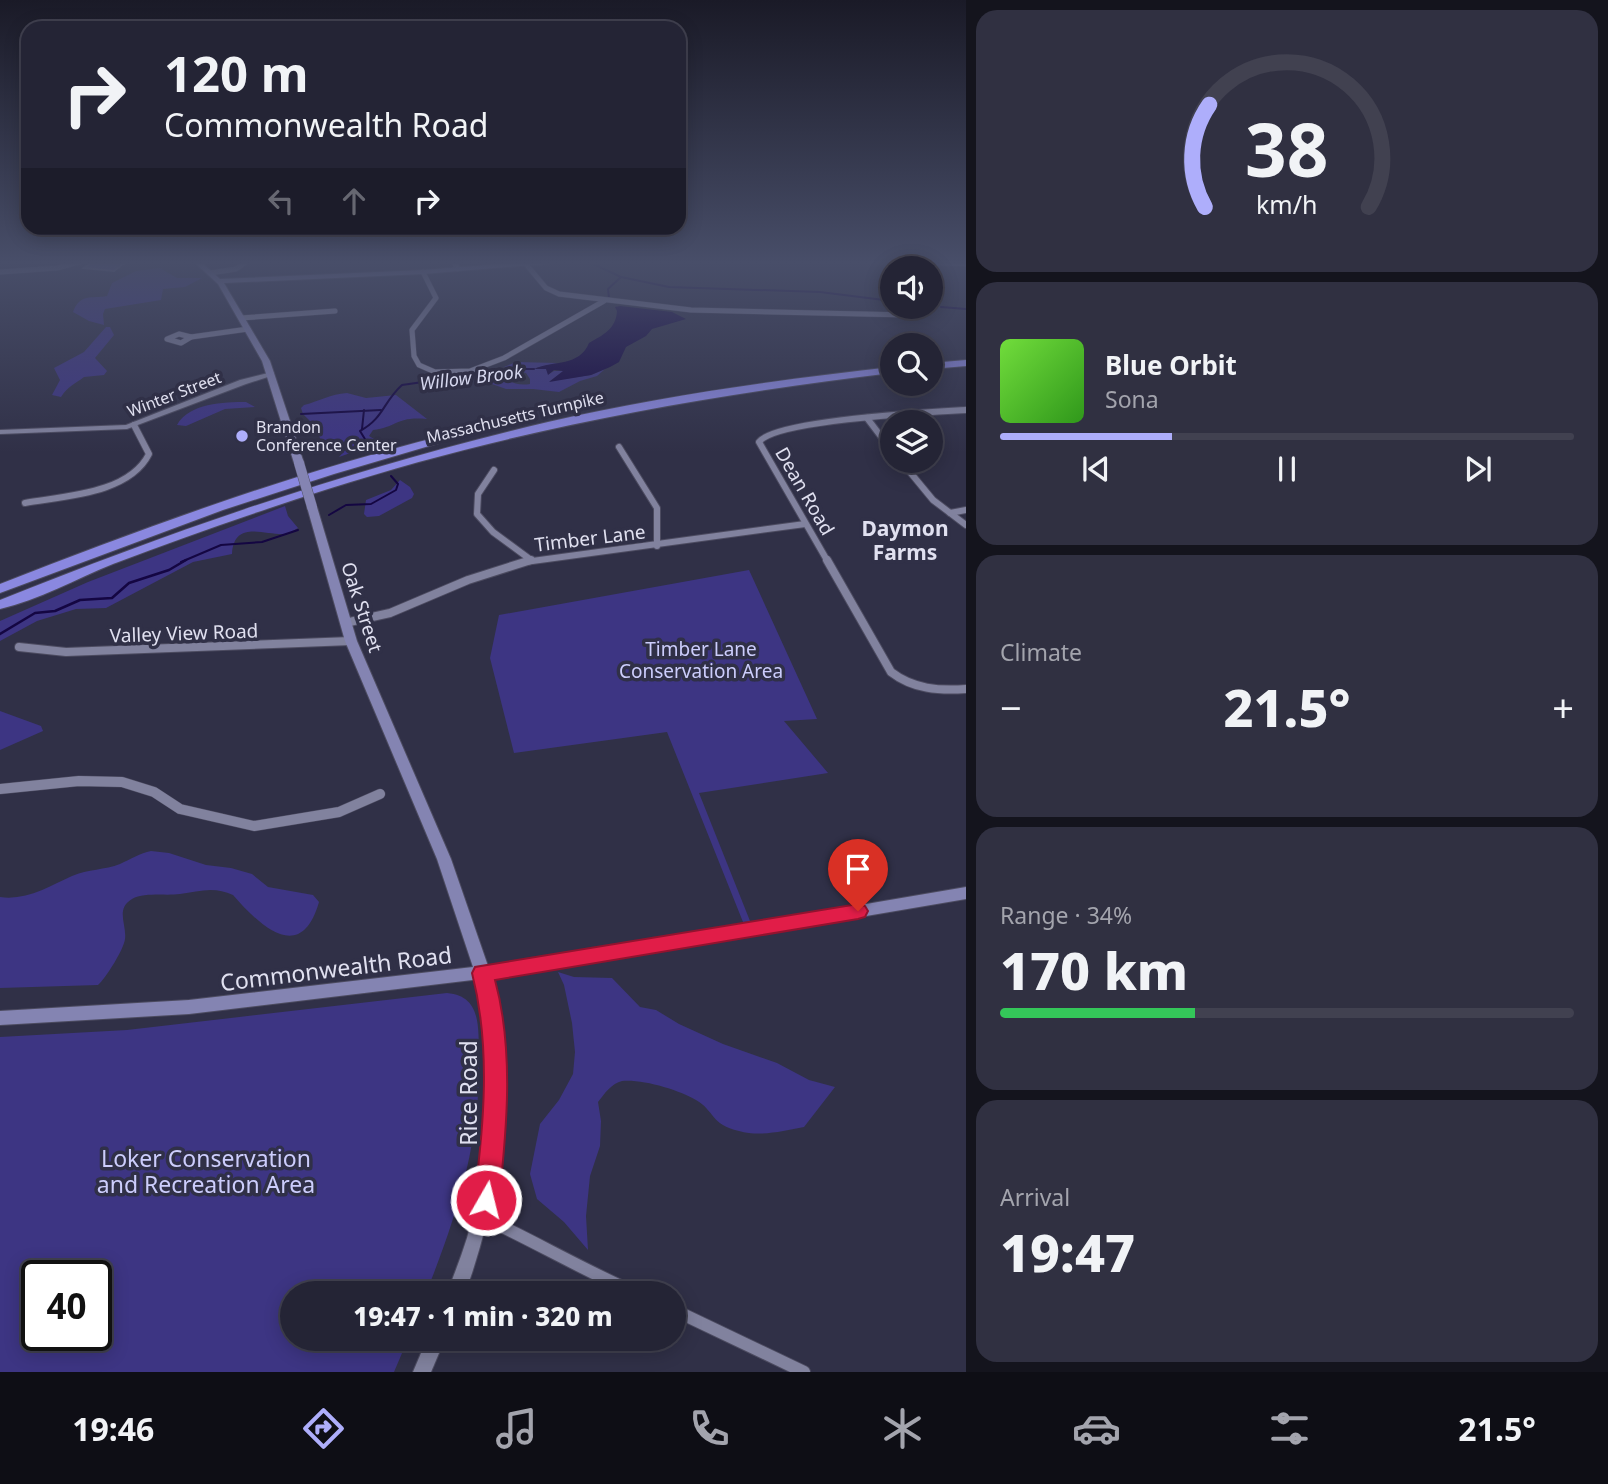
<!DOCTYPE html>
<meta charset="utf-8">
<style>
:root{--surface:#242435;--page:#303041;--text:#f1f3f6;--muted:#a3a4ad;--line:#414150;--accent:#aeaefb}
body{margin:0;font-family:"Noto Sans",sans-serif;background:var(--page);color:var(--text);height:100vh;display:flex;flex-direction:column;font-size:26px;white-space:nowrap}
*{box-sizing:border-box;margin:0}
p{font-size:23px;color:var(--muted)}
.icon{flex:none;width:38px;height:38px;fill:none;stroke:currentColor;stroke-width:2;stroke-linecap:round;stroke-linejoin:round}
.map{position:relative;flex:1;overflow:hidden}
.side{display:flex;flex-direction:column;gap:10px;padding:10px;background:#14141d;width:642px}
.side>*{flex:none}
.hud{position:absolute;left:21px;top:21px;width:665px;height:214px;border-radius:21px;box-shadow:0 4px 18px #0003,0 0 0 2px var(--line);background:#242435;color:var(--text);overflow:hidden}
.fabs{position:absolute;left:880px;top:256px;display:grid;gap:14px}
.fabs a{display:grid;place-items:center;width:63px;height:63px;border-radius:50%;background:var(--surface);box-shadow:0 4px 18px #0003,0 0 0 2px var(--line);font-size:35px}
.speed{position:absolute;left:21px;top:1260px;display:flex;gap:14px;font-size:35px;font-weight:700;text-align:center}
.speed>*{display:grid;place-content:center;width:91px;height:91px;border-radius:50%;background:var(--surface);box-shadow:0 4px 18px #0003,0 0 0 2px var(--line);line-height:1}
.speed .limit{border:4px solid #111;border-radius:10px;background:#fff;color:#111}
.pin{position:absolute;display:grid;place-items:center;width:60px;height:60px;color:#fff;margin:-72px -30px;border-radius:50% 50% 50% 0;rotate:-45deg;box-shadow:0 0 7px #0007}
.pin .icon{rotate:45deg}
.me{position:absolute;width:77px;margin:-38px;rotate:8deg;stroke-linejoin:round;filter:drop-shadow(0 0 5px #0008)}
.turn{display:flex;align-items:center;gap:24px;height:147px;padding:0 28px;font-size:32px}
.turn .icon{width:91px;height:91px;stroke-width:2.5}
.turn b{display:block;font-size:49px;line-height:60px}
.lanes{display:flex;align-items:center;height:66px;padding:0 28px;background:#0003;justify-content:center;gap:35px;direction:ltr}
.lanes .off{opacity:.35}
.big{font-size:52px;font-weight:800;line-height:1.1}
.side .card{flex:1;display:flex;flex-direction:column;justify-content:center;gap:10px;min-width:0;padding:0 24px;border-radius:21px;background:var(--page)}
.side .dial{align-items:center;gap:0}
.dial svg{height:182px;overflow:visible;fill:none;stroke:var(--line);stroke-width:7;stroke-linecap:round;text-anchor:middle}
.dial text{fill:var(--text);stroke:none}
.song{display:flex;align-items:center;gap:21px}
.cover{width:84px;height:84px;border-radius:10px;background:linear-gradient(135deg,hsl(100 70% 55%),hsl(110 70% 35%))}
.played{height:7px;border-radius:4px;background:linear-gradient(90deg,var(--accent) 30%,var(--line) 30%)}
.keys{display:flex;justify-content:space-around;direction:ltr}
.heat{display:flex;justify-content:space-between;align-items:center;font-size:38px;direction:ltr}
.charge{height:10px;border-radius:5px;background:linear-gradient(90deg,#34c759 34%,var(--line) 0)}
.trip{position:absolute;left:280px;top:1281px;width:406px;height:70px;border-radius:35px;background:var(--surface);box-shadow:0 4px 18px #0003,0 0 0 2px var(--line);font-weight:800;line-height:70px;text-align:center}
.tab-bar{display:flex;height:112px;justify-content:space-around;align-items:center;background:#0e0e15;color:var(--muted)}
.tab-bar .icon{width:49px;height:49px}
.tab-bar .on{color:var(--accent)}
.tab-bar b{font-size:32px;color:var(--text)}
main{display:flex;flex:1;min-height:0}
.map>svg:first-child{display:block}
</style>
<main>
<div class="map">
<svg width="966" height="1372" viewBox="0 0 966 1372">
<rect width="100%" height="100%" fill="#303047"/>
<g fill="#3d3583" fill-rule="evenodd">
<path d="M160 268 177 278H202L185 287 163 289 161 300 105 309 103 314 104 325 89 321 73 312C80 293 91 299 107 296L112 283 136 271Z"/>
<path d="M106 327H110L114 335 95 358 107 371 104 375 84 377C75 384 68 386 61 397L52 395 60 380 54 368 84 352Z"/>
<path d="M516 362 558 363 536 368 546 369 549 374 554 371H564L550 381 591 375 605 369 597 376 580 381 559 392 533 389H506L475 378 479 373C499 371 510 388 530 384V379L526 373 504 367Z"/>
<path d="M347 393 366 398 396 395 427 419C396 416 398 427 373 430L369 436 377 441 376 444 339 457 349 446 322 443 315 426 303 414 301 408 304 405C320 401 330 394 347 393Z"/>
<path d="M246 402 255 407 225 409 186 426 177 425C189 403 224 402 246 402Z"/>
<polygon points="400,480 410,487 414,494 412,498 379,516 367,517 364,514 366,500 391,490"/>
<path d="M285 506 288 516 298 528 287 534C268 537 234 518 232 554L193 562 106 608 76 609 37 621 0 641V621L88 582Z"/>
<polygon points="749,570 817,719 784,721 828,773 699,793 750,921 743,922 667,732 514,753 490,658 499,615"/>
<polygon points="0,711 41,726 43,731 0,750"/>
<path d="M151 851 169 853 206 865 231 868 252 874 268 887 313 895 319 902C301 965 260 926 233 895 215 886 199 891 180 894 166 896 145 892 132 899 115 909 127 925 125 939 124 949 106 978 98 985L0 988V897C26 901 50 886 72 876 88 869 105 870 120 864 131 859 140 853 151 851Z"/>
<path d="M558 972 574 977 612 978 640 1007 656 1010 679 1024 723 1044 777 1063 809 1080 835 1087 804 1127C783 1131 760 1137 739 1131 711 1125 714 1110 696 1100 679 1090 643 1079 622 1081 612 1083 604 1094 598 1102L601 1121 600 1146 590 1176 586 1216 588 1250 564 1222 537 1199 530 1174 540 1124 559 1100 573 1074 575 1052 572 1023 564 985Z"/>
<path d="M447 993C482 996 478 1028 479 1055 481 1140 457 1216 426 1293H292V1339H408L394 1372H0V1037L127 1030ZM37 1276H96V1335H37Z"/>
</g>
<path fill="#140642" d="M620 306 672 312 686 319 652 329 646 336 626 347 619 362 610 367 591 375 549 382 563 371 554 370 548 375 546 369H534C554 360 579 367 589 343 603 335 616 329 617 311L615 307Z"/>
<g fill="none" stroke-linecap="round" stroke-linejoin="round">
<g stroke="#140642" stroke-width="2">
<polyline points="587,261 621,277 608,289 609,298"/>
<polyline points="621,277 669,287 820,292 892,301"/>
<polyline points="941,307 966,309"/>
<polyline points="301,414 381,410"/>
<polyline points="362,429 364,410"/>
<path d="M368 444 360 431C384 418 383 402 402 385L513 369H534"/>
<polyline points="329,515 346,505 371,504 396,490 398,484 391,476"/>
<polyline points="181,562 221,545 262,542 298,530"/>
</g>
<polyline stroke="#140642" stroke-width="2.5" points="0,634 35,613 55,611 80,600 112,598 129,583 169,570 186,560"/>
</g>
<polygon fill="#5650a3" stroke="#7b7c97" stroke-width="2" points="95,261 127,261 114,271 84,268"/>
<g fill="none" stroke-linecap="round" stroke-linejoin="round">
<defs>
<g id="minor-far4">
<polyline points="453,261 458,269"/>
<polyline points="525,263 546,288 559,294 691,310 908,315 932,308 935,300 931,293"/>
<polyline points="0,272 57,268 82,261"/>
<polyline points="423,272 436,298 412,330 414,356 419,365 435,372 470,371 504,358 604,301"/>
<polyline points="210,273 236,269 247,261"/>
<polyline points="241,318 335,311"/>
<polygon points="179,334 191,337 181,343 167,339"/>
<polyline points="191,337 248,329"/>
</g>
<g id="minor-far3">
<polyline points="867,418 892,451"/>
<polyline points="619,447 657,508 657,546"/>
<polyline points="900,460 933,500 966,525"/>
<polyline points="494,470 478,494 477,514 493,532 531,560"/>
<path d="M25 503C64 496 129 494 149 454L134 425"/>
<polyline points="950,513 966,510"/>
<polyline points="525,562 805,524"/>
<path d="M828 562 759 442C775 420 932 412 966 410"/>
</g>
<g id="minor-far2">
<path d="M827 560 891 672C913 689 939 691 966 689"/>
<polyline points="345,623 390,613 468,580 531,560"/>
<polyline points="19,647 66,652 351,641"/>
</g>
<polyline id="minor-far1" points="0,789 79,781 122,782 154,792 180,809 254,826 339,812 380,794"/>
<g id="minor">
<path d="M482 1217C534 1241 583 1270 636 1293"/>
<polyline points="674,1310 804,1372"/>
</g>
<g id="tertiary">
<polygon points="272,372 274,373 274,375 246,384 127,429 0,434 0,430 126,425 240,380"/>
<path d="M483 967 488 969C499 993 500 1023 501 1049 505 1135 495 1212 465 1293H447C454 1275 461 1257 467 1238 489 1162 496 1050 476 973L478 969Z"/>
<polygon points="427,1339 445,1339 431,1372 413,1372"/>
</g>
<g id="secondary">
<polygon points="193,261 200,261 220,279 423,270 536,261 559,261 556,263 423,274 224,283 270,361 304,463 299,466 294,463 262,361 218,284"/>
<polygon points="846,261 966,262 966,266 849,263"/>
<polygon points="312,504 317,507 357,641 451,859 488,966 531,961 966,887 966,899 531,973 189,1014 0,1025 0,1011 189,1000 473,967 437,859 345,641 307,507"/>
</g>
<g id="motorway">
<polygon points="966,360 966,366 931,369 931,363"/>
<path d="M892 367V373C701 396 512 430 328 489 256 512 184 537 113 564 76 579 39 600 0 609V600C179 528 360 466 548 422 661 396 776 380 892 367Z"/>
<path d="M442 436 448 439 446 441 334 474 223 510 0 593V584C145 527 291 474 442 436Z"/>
</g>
</defs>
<use href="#minor-far4" stroke="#4c4b60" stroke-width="6"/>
<use href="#minor-far3" stroke="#4c4b60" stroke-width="8"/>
<use href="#minor-far2" stroke="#4c4b60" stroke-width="10"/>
<use href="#minor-far1" stroke="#4c4b60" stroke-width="11"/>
<use href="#minor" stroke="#4c4b60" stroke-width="14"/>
<use href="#tertiary" stroke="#4c4b60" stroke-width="2"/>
<use href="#secondary" stroke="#4c4b60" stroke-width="2"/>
<use href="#motorway" stroke="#4c4b60" stroke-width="2"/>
<use href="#minor-far4" stroke="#81829e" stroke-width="5"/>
<use href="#minor-far3" stroke="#81829e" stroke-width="6"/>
<use href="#minor-far2" stroke="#81829e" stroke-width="8"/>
<use href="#minor-far1" stroke="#81829e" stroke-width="10"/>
<use href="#minor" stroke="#81829e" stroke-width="12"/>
<use href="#tertiary" fill="#81829e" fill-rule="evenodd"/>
<use href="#secondary" fill="#8484b2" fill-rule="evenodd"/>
<use href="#motorway" fill="#8a88e0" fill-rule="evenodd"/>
<defs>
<polyline id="secondary-bridge" points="299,463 312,507"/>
</defs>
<use href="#secondary-bridge" stroke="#4c4b60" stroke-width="11" stroke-linecap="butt"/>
<use href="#secondary-bridge" stroke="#8484b2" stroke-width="10"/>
</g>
<linearGradient id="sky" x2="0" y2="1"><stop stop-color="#1a1a27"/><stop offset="0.58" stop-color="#484e69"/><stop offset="1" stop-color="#484e69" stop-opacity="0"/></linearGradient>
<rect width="966" height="453" fill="url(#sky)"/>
<path fill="#e11d48" stroke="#92132f" stroke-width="2" d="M858 904 865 906 868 911 865 917 858 919 495 980C514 1050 507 1128 499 1200L495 1208 486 1212 478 1208 474 1200C484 1126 491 1047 472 973L475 967Z"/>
<circle fill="#aeaefb" stroke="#303047" stroke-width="2.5" cx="242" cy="436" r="7"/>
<g text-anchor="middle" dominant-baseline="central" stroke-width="7" stroke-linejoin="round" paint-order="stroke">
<g font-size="16" fill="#e0e0f0" stroke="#303047">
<text transform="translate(174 394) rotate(-21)">Winter Street</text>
<text transform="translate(515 417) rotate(-13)">Massachusetts Turnpike</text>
</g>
<g font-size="16" fill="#e0e0f0" stroke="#303047" text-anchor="start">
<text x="256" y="427">Brandon<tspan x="256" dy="18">Conference Center</tspan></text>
</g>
<g font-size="18" font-style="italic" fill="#d6d8ef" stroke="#303047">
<text transform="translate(471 377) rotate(-7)">Willow Brook</text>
</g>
<g font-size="19" fill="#e0e0f0" stroke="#303047">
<text transform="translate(805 491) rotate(60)">Dean Road</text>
<text transform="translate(590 538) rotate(-7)">Timber Lane</text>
<text transform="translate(362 607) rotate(72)">Oak Street</text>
<text transform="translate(184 633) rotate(-2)">Valley View Road</text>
</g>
<g font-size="19" fill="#cccdfc" stroke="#303047">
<text x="701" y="649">Timber Lane<tspan x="701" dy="22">Conservation Area</tspan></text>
</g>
<g font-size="21" font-weight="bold" fill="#e0e0f0" stroke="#303047">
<text x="905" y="528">Daymon<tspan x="905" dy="24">Farms</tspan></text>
</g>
<g font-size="23" fill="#e0e0f0" stroke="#303047">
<text transform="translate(336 968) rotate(-7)">Commonwealth Road</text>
<text transform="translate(468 1093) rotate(-90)">Rice Road</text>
</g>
<g font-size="23" fill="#cccdfc" stroke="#303047">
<text x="206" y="1158">Loker Conservation<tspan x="206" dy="26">and Recreation Area</tspan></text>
</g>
</g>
</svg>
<div class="fabs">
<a><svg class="icon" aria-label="sound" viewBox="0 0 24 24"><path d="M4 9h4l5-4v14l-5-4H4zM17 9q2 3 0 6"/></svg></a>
<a><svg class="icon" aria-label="search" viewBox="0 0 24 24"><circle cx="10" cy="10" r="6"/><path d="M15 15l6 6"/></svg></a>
<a><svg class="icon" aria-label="layers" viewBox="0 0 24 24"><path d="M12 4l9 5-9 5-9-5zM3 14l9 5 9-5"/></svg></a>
</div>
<div class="speed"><div class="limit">40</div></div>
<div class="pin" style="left:858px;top:911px;background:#d93025"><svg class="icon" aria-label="arrive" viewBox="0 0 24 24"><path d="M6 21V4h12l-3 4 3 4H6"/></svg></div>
<svg class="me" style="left:486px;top:1200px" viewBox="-20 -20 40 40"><circle r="17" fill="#e11d48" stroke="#fff" stroke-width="3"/><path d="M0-11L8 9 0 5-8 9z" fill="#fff"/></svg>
<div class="trip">19:47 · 1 min · 320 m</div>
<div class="hud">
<div class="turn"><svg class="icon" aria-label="right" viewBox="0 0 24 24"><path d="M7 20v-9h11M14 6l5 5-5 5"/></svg><div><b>120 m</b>Commonwealth Road</div></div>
<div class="lanes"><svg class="icon off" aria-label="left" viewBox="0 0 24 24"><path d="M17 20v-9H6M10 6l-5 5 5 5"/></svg><svg class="icon off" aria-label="ahead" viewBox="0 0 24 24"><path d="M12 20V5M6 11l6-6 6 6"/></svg><svg class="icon" aria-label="right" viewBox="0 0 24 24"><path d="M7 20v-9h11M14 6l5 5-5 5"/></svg></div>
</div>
</div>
<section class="side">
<div class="card dial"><svg viewBox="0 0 100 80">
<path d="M14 69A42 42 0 1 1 86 69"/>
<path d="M14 69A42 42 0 0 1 16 24" stroke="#aeaefb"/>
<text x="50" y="56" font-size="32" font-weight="700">38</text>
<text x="50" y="72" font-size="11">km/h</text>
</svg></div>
<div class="card">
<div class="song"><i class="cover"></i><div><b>Blue Orbit</b><p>Sona</p></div></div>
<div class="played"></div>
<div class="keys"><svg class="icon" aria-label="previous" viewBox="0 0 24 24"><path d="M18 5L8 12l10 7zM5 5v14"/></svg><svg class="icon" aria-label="pause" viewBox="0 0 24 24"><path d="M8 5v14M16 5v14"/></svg><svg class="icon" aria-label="next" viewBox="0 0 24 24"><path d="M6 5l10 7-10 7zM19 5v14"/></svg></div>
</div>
<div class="card"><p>Climate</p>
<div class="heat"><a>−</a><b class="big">21.5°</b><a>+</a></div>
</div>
<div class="card"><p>Range · 34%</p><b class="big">170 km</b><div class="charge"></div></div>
<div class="card"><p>Arrival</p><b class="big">19:47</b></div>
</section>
</main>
<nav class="tab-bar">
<b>19:46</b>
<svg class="icon on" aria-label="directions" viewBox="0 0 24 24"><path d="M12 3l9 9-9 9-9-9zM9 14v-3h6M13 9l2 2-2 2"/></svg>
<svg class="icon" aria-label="music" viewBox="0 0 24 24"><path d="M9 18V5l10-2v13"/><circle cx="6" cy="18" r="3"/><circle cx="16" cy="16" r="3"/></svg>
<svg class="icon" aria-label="phone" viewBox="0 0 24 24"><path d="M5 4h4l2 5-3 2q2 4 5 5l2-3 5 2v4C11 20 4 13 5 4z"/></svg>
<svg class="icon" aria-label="climate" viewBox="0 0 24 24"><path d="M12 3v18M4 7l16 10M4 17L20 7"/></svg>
<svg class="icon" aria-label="car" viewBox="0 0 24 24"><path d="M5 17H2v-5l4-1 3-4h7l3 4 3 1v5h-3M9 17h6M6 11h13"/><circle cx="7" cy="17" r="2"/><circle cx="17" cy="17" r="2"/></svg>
<svg class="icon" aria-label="filters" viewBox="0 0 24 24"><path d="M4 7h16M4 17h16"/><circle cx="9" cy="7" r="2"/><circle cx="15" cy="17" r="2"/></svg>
<b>21.5°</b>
</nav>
